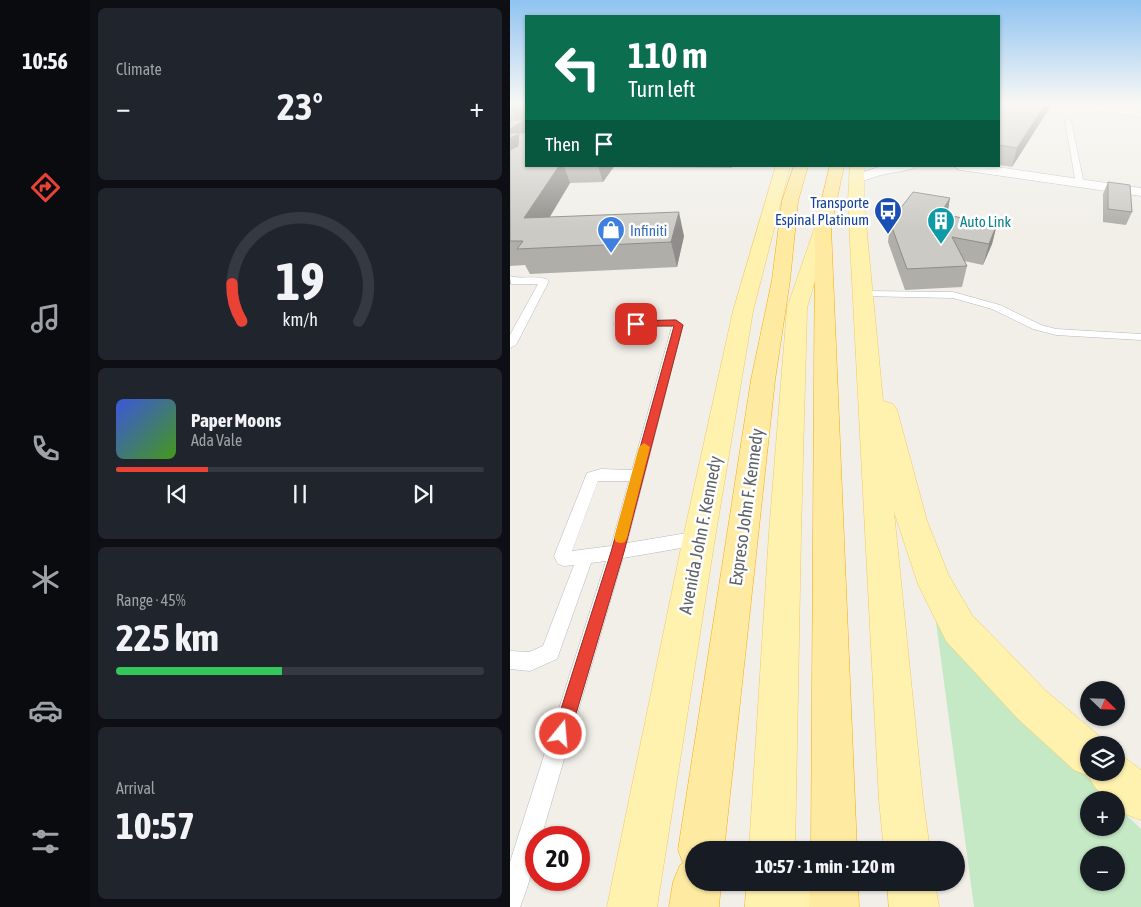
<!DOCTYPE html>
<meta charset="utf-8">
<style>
:root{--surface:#171b24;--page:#20242c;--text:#f1f3f6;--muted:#9ea1a6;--line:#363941;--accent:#ea4335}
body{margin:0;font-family:"Asap Condensed",sans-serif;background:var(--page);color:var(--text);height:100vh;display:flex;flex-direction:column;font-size:19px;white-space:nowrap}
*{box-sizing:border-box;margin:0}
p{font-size:16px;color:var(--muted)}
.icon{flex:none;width:28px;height:28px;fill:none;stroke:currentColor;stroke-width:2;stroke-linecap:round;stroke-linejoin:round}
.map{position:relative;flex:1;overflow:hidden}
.details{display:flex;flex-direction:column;gap:8px;padding:8px;background:#0d0f14;width:420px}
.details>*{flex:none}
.guide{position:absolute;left:15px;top:15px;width:475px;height:152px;border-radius:0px;box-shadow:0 1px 4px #0004;background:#0b6e4f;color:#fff;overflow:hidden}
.needle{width:32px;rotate:113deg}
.buttons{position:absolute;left:570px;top:681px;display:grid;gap:10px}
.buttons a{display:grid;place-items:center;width:45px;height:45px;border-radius:50%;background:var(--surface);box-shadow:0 1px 4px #0004;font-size:25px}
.speed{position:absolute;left:15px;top:826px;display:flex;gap:10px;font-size:25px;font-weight:700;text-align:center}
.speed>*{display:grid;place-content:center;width:65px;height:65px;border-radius:50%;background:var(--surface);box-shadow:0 1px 4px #0004;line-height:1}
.speed .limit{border:8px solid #d22;background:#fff;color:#111}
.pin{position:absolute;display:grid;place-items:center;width:42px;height:42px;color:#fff;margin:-21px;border-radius:10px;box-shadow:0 2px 8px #0006}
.me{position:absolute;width:55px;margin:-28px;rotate:17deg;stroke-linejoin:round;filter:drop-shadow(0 0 4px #0008)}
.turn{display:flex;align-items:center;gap:18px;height:105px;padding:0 20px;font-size:22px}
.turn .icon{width:65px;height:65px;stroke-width:2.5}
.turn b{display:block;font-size:35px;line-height:42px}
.then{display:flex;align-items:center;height:48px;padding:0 20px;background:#0003;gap:10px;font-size:19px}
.big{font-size:38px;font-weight:700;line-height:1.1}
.details .card{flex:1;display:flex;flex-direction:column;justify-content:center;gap:8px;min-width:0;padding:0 18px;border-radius:8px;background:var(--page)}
.details .dial{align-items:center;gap:0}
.dial svg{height:130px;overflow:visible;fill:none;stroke:var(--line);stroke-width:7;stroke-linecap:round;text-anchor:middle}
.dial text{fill:var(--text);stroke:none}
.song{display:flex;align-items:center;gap:15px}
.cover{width:60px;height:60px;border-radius:8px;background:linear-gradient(135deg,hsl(230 70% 55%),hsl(100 70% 35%))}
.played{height:5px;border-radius:2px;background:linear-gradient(90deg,var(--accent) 25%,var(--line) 25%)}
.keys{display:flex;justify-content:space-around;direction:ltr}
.heat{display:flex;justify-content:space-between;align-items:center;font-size:28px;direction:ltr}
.charge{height:8px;border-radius:4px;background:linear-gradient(90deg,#34c759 45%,var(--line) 0)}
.trip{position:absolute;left:175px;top:841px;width:280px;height:50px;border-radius:25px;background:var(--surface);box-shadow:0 1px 4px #0004;font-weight:700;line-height:50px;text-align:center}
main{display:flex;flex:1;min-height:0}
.dock{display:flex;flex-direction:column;width:90px;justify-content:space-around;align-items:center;background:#090b0e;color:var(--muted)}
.dock .icon{width:35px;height:35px}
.dock .on{color:var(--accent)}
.dock b{font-size:22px;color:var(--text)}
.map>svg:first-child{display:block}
</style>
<main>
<nav class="dock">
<b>10:56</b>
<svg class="icon on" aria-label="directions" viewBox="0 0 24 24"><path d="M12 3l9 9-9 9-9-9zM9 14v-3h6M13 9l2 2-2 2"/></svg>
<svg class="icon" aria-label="music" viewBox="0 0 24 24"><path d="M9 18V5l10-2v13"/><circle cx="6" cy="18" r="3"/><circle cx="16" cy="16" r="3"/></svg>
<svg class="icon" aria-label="phone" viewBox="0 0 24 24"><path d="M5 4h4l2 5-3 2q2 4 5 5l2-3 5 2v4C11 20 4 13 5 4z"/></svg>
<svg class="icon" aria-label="climate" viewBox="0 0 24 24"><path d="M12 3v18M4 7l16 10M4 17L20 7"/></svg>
<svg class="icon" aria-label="car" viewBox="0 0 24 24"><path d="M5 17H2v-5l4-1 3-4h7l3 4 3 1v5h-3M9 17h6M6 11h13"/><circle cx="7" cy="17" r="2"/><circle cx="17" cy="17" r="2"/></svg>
<svg class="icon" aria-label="filters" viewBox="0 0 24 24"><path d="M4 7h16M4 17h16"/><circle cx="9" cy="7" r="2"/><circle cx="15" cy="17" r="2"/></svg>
</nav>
<section class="details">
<div class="card"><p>Climate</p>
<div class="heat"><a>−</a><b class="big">23°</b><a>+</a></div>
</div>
<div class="card dial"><svg viewBox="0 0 100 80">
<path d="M14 69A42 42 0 1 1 86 69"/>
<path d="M14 69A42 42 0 0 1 8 46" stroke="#ea4335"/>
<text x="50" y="56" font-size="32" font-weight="700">19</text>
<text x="50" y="72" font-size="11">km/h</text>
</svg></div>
<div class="card">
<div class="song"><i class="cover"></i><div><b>Paper Moons</b><p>Ada Vale</p></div></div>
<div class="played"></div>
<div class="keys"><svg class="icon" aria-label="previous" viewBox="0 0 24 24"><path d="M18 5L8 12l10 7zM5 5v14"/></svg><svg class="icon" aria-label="pause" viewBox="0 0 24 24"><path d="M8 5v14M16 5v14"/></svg><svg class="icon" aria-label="next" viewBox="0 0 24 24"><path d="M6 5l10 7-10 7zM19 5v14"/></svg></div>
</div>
<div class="card"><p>Range · 45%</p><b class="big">225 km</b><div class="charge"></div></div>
<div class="card"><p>Arrival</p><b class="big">10:57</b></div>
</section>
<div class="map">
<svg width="631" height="907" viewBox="0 0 631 907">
<rect width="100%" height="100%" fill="#f1efe8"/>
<path fill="#c5e8c5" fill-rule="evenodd" d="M426 622 502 703 601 800H579V828H606V805L631 829V907H464ZM579 855H606V882H579Z"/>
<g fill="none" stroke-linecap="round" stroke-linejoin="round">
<defs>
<g id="service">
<polygon points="571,103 631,113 631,117 582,110"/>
<polygon points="558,119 561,121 574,184 570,186 566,184 555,121"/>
<path d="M0 276C11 280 30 274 39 281L6 345 0 348V335L28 284H1Z"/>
<polygon points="355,291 443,292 490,305 531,325 546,329 631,334 631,340 546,335 523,329 482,309 443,298 352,296 352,292"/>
<path d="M166 320 173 325 117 543 189 531 195 533 197 538 195 543 189 545 113 558 31 838H26C26 861 19 885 10 907H0V862L96 561 81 563 47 659 20 671 0 669V651L19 652 33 646 64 565 54 566 48 564 44 556 77 473 91 469 122 470 162 326 108 327 103 324 108 321ZM88 481H119L101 546 62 551Z"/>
</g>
<g id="minor">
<polygon points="372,166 404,166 402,169 371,175 346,183 339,179 341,176"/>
<polygon points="443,166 480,166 631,188 631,196 450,170"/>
</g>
<g id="primary">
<polygon points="266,166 280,166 243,311 205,538 147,907 97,907 173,538 223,311"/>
<path d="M340 166H354V203L373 401 383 404 387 410 417 521 439 576 462 615 536 691 594 740 596 745H579V772H606V753L614 757 631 770V820L615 814 606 806V800C593 800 584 788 579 776L564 770 508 719 436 641 408 584 384 512 413 800 420 850H374L369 800 338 203Z"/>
<polygon points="313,222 319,224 321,227 297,308 291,533 285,850 239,850 259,533 277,308 305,227 307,224"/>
<polygon points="237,882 308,882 317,907 235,907"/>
<polygon points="377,882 425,882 429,907 379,907"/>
</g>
<g id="trunk">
<polygon points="284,166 298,166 288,201 280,280 265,380 214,850 184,850 184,882 211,882 209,907 159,907 163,882 170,865 173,863 168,850 241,380 262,280 272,201"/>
<polygon points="320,166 334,166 321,227 347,850 301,850 305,227"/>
<polygon points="300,882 348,882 349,907 299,907"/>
</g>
</defs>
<use href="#service" stroke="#b5b8bc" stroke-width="1"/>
<use href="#minor" stroke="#b5b8bc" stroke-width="1"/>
<use href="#primary" stroke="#f2c960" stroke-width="1"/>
<use href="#trunk" stroke="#f9ab00" stroke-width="1"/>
<use href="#service" fill="#fff" fill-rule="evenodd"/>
<use href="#minor" fill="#fff" fill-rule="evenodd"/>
<use href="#primary" fill="#fff2af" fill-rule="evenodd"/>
<use href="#trunk" fill="#feeaa1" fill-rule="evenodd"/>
</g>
<g fill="#afaea9">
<polygon points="0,103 16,103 16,121 15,122 16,166 222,166 222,168 104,167 93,182 60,183 39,217 174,236 167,267 20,274 15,265 0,266"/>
<polygon points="489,103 541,103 540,107 502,167 489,165"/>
<polygon points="598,182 622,212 616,225 593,222 593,194"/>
<polygon points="440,198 437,215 487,224 482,244 473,265 454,261 457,266 452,287 395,290 378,242 380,222"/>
</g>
<g fill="#8f8d8a">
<polygon points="8,103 16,103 16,121 15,122 16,125 16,143 0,163 0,129 8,124 2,107"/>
<polygon points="536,103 541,103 540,107 502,167 507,148"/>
<polygon points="49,166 54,166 60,183 25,242 14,218"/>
<polygon points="88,166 104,166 93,182"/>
<polygon points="440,198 437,217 430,214"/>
<polygon points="169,212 174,236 167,267 161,242"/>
<polygon points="487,224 482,244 473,265 479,244"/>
</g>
<g fill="#cccac5" stroke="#8f8d8a">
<polygon points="0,103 8,103 2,107 0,107"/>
<polygon points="489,103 536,103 507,148 489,145"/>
<polygon points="0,120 14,120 0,129"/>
<polygon points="0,133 16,133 16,166 49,166 14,218 169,212 161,242 7,249 13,241 0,241 0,150 8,146 9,134 0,138"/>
<polygon points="598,182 620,185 622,212 598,209"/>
<polygon points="403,192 440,198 430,214 487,224 479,244 442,237 457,266 397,269 380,222"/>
</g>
<linearGradient id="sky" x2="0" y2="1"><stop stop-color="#8fc3f1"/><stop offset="0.45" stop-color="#f9f8f5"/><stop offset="1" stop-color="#f9f8f5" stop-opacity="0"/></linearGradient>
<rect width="631" height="230" fill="url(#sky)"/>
<polygon fill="#ea4335" stroke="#982c22" points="166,320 173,325 114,552 60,734 57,740 51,743 45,740 43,734 101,552 164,326 126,326 122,324 126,321"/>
<polygon fill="#f59e0b" points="134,443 140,447 117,538 115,542 111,543 106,542 104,538 129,447"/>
<defs>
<symbol id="bus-pin" viewBox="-11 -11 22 30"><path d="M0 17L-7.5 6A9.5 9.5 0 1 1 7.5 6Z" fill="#1a4fb4" stroke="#fff"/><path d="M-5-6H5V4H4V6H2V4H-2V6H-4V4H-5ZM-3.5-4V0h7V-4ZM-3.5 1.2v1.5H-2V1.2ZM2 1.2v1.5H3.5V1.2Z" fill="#fff"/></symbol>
<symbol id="building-pin" viewBox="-11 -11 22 30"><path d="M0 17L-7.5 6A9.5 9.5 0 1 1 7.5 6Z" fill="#0f9aa8" stroke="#fff"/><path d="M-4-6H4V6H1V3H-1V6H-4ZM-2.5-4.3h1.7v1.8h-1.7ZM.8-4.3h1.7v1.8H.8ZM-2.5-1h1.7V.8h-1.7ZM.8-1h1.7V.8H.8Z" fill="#fff"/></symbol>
<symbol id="shop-pin" viewBox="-11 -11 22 30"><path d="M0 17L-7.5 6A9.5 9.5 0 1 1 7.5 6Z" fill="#3f7fe0" stroke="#fff"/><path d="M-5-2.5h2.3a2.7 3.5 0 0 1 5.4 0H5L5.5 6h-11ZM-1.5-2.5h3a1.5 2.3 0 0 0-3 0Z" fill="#fff"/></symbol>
</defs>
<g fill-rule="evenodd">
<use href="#bus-pin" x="362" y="195" width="32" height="43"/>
<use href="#building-pin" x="415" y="205" width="32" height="43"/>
<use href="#shop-pin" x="85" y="214" width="32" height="43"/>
</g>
<g text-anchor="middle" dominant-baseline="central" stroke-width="5" stroke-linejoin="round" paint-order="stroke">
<g font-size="15" fill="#164399" stroke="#fff" text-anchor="end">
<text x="359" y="202">Transporte<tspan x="359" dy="17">Espinal Platinum</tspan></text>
</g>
<g font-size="15" fill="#0d838f" stroke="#fff" text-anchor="start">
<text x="450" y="221">Auto Link</text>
</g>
<g font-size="15" fill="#366cbe" stroke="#fff" text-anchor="start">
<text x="120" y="230">Infiniti</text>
</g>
<g font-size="18" fill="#5f6368" stroke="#fff">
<text transform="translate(236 507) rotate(-82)">Expreso John F. Kennedy</text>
<text transform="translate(190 535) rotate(-79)">Avenida John F. Kennedy</text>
</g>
</g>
</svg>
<div class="buttons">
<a><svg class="needle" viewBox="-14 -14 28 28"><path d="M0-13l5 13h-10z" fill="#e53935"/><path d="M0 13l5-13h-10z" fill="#9ea1a6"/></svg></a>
<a><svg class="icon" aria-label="layers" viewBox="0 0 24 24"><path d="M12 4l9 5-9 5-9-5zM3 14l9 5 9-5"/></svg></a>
<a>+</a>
<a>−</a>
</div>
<div class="speed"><div class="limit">20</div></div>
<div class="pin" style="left:126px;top:324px;background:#d93025"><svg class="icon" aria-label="arrive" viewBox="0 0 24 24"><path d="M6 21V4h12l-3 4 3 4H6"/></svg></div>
<svg class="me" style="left:51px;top:734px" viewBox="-20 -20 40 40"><circle r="17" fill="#ea4335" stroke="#fff" stroke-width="3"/><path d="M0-11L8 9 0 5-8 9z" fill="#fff"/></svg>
<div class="trip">10:57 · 1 min · 120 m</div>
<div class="guide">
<div class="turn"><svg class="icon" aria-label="left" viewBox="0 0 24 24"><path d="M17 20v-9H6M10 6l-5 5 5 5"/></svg><div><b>110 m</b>Turn left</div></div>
<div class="then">Then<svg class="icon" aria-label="arrive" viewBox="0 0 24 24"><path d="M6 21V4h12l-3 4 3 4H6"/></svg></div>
</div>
</div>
</main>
